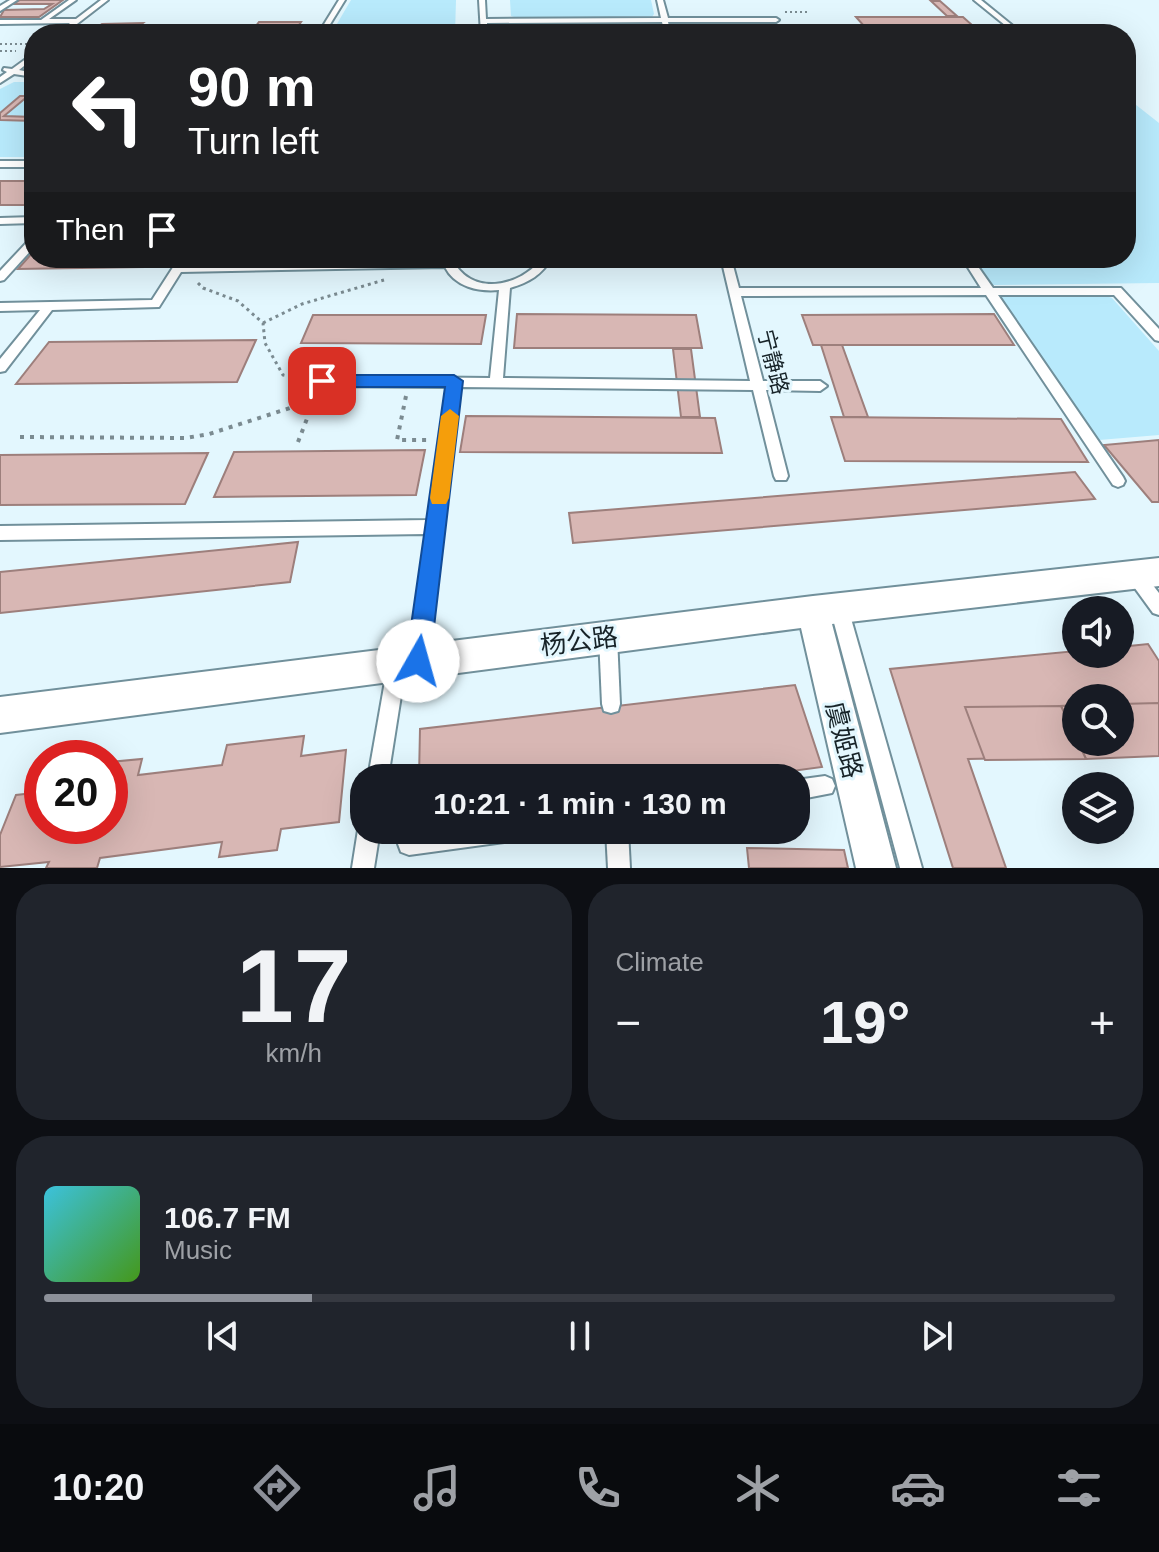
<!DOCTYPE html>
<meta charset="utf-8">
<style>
:root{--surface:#171b24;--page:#20242c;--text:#f1f3f6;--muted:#9ea1a6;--line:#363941;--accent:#8c9099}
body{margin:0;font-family:Arial,"Noto Sans SC",sans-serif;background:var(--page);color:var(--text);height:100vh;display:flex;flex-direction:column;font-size:30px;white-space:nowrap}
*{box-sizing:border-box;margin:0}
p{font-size:26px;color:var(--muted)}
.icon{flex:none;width:44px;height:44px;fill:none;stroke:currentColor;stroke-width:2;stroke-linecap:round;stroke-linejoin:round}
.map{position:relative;height:868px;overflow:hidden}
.panel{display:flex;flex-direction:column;gap:16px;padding:16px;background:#0d0f14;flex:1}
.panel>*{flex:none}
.guide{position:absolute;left:24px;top:24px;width:1112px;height:244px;border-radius:32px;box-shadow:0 8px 32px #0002;background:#202124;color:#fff;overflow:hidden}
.buttons{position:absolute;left:1062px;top:596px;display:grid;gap:16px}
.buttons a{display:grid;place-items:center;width:72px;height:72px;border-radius:50%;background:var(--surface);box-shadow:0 8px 32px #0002;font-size:40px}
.speed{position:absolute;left:24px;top:740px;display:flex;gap:16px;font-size:40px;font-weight:700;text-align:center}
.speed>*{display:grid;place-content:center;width:104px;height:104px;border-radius:50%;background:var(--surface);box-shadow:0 8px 32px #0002;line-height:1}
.speed .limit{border:12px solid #d22;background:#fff;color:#111}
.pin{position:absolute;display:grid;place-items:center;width:68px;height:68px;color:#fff;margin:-34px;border-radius:16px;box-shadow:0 4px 12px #0006}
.me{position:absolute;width:88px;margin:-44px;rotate:7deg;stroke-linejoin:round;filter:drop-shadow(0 0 6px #0008)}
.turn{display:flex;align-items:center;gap:28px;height:168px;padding:0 32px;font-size:36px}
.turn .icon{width:104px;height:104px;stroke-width:2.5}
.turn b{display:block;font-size:56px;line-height:68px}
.then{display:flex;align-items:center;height:76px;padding:0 32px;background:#0003;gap:16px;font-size:30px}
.big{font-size:60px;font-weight:600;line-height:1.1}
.panel .widget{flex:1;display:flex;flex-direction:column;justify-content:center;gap:12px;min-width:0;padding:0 28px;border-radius:32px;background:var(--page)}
.panel .dial{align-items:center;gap:0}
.dial b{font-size:104px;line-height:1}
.song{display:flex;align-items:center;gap:24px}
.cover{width:96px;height:96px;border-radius:12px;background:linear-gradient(135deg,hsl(190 70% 55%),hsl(100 70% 35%))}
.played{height:8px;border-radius:4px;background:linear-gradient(90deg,var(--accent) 25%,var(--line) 25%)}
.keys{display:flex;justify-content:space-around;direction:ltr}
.heat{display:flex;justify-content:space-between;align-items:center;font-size:44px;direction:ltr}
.panel .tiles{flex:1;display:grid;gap:16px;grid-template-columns:1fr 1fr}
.widget:last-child{grid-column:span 2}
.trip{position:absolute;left:350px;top:764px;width:460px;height:80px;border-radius:32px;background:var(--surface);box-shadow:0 8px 32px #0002;font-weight:600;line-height:80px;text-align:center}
.tab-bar{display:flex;height:128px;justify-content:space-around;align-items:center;background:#090b0e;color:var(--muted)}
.tab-bar .icon{width:56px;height:56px}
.tab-bar .current{color:var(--accent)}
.tab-bar b{font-size:36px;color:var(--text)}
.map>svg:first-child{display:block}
</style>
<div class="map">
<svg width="1159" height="868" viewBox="0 0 1159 868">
<rect width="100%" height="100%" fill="#e3f7fe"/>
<g fill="#b8eafc">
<polygon points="351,0 456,0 455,34 331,34"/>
<polygon points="510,0 651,0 654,14 652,17 514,17 511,16"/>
<polygon points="14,82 34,82 34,157 0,157 0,89"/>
<polygon points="1126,97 1159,123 1159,283 993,285 974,258 1126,258"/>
<polygon points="1100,294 1112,298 1159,351 1159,435 1099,440 997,296"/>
</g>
<g fill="#d8b7b4" stroke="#9d7f7c" stroke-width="2" fill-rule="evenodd">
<polygon points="20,0 63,0 39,17 0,17 4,10 44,9 52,4 13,4"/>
<polygon points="931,1 940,1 957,16 947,16"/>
<polygon points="856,17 963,17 973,26 864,26"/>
<polygon points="259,22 301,22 294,32 251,32"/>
<polygon points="143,23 131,33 89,33 102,24"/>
<polygon points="696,25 802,25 807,34 699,34"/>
<polygon points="20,96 28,96 4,116 34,117 34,121 0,120 0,113"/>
<rect x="0" y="181" width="34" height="24"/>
<polygon points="34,251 34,258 151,258 145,267 18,269"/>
<polygon points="216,258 362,258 360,263 324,264 326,260 213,263"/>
<polygon points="768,258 948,258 950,262 769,261"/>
<polygon points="517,314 696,315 702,348 514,348"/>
<polygon points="994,314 1014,345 813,345 802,315"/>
<polygon points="313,315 486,315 481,344 301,343"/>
<polygon points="256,340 237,382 16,384 49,342"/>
<polygon points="821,345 842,345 868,417 844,417"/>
<polygon points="673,349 691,349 700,417 681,417"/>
<polygon points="466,416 715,418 722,453 460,452"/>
<polygon points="831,417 1061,419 1088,462 845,461"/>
<polygon points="1159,440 1159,502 1152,502 1104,445"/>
<polygon points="425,450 416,495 214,497 234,452"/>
<polygon points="208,453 185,504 0,505 0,455"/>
<polygon points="1075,472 1095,499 573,543 569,513"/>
<polygon points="298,542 290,582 0,613 0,572"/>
<path d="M1148 644 1159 661V755L968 759 1006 868H953L890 669 1076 651V654H1120V647ZM1076 698H1120V742H1076Z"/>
<polygon points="795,685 822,767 740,778 419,778 420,729"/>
<polygon points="1159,703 1159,756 1086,759 1078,742 1120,742 1120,704"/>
<polygon points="1076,705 1076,738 1061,706"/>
<polygon points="1061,706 1086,759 985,760 965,707"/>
<polygon points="304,736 301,756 346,750 339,822 281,829 277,850 219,857 222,842 100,858 97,868 46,868 49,862 0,867 0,835 16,795 42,792 42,826 110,826 110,762 142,759 138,775 222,765 227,745"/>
<polygon points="747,848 844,850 848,868 749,868"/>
</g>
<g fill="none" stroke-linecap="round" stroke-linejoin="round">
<defs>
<g id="service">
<polygon points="10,0 17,0 0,11 0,6"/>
<polygon points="69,0 76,0 49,19 76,19 101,0 108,0 64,34 57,34 70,23 0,24 0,20 41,20"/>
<polygon points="339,0 345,0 324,34 318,34"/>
<polygon points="479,0 485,0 486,19 661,18 657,0 663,0 668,18 776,18 779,20 776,22 668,22 671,34 665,34 662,22 487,23 487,34 481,34"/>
<polygon points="974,0 981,0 1023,34 1016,34"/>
<polygon points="34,53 34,58 19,70 34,73 34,77 14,74 0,83 0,77 7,72 3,70 4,68 12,69"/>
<rect x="0" y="161" width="34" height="6"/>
<polygon points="34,217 34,223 0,224 0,218"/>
<polygon points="34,238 34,247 4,280 0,281 0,271 30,239"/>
<path d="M179 258H189L185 266 443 261 442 258H452C469 297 520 288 542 258H552C541 275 530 282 510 288L503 378 750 381 721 258H731L739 288H981L962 258H972L993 288H1121L1159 329V341L1155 340 1114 295H998L1123 477 1125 481 1123 485 1118 487 1113 485 986 295 741 296 763 381H820L827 386 820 391 766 390 788 476 786 480H776L774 476 753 390 460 387 427 660 424 666 418 669 412 666 409 660 426 534 0 540V526L428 520 447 387 302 386 295 381 302 376 490 378 499 290C479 292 455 287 445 267L181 272 159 307 52 310 5 371 0 372V359L40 310 0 311V303L152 300Z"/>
<polygon points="1135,567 1141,570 1159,593 1159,615 1153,613 1129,580 1127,575 1129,570"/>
<polygon points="839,600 845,602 848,608 922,868 900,868 830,608 833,602"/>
<polygon points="608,628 614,631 617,637 620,704 618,711 611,713 604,711 602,704 599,637 602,631"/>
<polygon points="397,655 403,658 406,664 388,778 368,778 388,664 391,658"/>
<polygon points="825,776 832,779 835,786 832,793 796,800 796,780"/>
<polygon points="364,821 364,830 380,830 374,868 352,868 358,830"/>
<polygon points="433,830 522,830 519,838 511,841 409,855 401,852 398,844 401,836"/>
<polygon points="606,830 628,830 630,868 608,868"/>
</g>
<polygon id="minor" points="1159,558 1159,586 832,624 896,868 856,868 801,628 0,733 0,697 813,596"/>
</defs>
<use href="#service" stroke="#71909b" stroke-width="4"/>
<use href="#minor" stroke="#71909b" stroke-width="4"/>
<g stroke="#7b8b91" stroke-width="2" stroke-dasharray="2 3" stroke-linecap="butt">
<polyline points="785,12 807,12"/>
<polyline points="0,44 28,44"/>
<polyline points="0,51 16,51"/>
</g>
<g stroke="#7b8b91" stroke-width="3" stroke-dasharray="3 4" stroke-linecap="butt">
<polyline points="198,283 203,288 238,301 263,323 265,343 283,375 288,376"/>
<polyline points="263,323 302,304 384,280"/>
</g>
<g stroke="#7b8b91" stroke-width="4" stroke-dasharray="4 6" stroke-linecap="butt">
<polyline points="406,396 397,440 428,440"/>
<polyline points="20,437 186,438 209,434 315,400"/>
<polyline points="298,442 315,398"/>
</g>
<use href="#service" fill="#fff" fill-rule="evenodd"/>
<use href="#minor" fill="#fff" fill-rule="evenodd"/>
</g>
<polygon fill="#1a73e8" stroke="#114b97" stroke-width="2" points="322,375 454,375 463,381 430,661 427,669 418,673 410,669 406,661 445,387 322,387 314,381"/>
<polygon fill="#f59e0b" points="450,409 459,416 449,498 446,504 432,504 430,498 441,416"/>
<g text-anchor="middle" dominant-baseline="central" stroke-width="6" stroke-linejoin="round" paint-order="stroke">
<g font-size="22" fill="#172328" stroke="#e3f7fe">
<text transform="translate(773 362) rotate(76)">宁静路</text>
</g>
<g font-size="26" fill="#172328" stroke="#e3f7fe">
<text transform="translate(579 641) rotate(-7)">杨公路</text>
<text transform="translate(844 740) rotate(76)">虞姬路</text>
</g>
</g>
</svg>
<div class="buttons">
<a><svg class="icon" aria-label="sound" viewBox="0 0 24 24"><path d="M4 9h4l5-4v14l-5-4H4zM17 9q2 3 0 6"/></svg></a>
<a><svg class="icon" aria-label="search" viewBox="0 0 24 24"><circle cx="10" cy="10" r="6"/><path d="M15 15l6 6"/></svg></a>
<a><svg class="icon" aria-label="layers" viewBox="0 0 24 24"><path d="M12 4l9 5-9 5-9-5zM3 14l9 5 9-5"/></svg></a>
</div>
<div class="speed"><div class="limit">20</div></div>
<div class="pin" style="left:322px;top:381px;background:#d93025"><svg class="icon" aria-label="arrive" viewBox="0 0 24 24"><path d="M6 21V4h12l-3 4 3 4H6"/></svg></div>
<svg class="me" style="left:418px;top:661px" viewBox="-20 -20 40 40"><circle r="19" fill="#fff"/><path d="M0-13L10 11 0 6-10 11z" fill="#1a73e8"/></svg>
<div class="trip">10:21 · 1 min · 130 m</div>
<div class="guide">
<div class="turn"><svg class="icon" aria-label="left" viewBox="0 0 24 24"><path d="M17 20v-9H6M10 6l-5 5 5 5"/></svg><div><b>90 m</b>Turn left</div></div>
<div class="then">Then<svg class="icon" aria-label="arrive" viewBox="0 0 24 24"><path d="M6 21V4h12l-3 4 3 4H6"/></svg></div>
</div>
</div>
<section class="panel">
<div class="tiles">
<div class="widget dial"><b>17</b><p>km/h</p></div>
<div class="widget"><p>Climate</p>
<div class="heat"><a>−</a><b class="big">19°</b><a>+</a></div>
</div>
<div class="widget">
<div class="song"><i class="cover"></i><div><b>106.7 FM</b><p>Music</p></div></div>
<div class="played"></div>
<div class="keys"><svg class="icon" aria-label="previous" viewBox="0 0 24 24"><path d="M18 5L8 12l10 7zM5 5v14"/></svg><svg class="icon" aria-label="pause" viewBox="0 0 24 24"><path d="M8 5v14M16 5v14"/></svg><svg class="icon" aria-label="next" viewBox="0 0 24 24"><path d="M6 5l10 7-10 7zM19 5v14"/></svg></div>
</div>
</div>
</section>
<nav class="tab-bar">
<b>10:20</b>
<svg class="icon current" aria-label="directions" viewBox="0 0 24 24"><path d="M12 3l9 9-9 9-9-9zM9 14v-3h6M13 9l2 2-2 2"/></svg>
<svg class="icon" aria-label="music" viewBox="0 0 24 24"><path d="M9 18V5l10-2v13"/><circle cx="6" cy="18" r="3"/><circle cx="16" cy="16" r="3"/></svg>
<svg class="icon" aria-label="phone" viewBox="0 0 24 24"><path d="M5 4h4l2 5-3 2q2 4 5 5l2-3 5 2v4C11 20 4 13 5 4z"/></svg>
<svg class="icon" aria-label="climate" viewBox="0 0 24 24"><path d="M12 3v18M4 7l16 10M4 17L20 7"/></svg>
<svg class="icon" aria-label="car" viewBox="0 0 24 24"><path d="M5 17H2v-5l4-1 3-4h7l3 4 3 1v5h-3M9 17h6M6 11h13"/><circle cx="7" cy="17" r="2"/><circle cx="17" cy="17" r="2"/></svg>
<svg class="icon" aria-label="filters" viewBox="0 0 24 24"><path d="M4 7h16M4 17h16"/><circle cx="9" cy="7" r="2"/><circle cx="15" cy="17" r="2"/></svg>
</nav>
